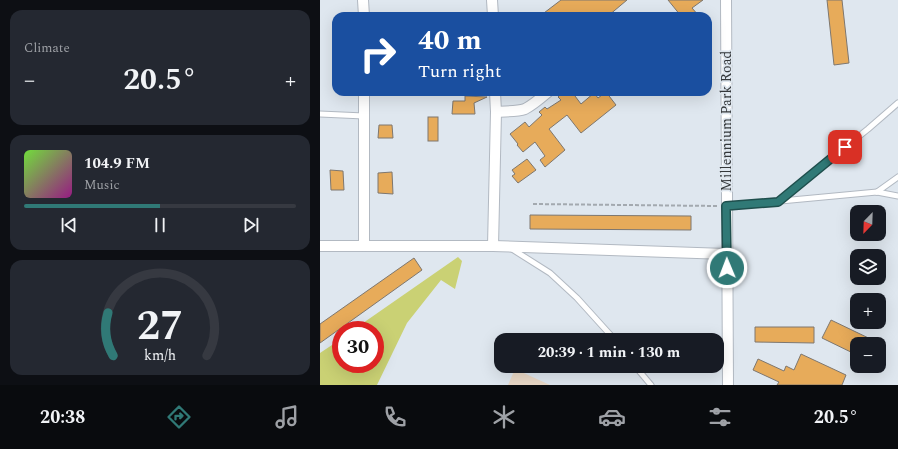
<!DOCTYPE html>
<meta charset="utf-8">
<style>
:root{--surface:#171b24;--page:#242831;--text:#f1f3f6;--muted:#9ea1a6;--line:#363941;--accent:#307976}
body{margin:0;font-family:Spectral,serif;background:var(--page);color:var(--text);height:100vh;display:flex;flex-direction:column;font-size:15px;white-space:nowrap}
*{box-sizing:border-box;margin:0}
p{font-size:13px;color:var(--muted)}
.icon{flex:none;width:22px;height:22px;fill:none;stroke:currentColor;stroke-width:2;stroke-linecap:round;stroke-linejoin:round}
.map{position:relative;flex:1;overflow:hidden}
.details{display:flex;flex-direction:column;gap:10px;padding:10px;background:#0d0f14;width:320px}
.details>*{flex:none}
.hud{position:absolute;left:12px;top:12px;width:380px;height:84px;border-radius:12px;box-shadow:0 4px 16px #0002;background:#1a4fa0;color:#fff;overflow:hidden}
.needle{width:26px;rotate:203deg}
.tools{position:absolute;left:530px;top:205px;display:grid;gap:8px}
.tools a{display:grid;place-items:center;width:36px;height:36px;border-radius:8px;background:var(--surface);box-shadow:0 4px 16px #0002;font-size:20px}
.speed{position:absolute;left:12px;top:321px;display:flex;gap:8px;font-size:20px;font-weight:700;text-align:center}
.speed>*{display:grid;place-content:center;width:52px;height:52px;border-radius:50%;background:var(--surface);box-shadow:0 4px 16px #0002;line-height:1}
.speed .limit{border:6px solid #d22;background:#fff;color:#111}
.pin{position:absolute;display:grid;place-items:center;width:34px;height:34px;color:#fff;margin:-17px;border-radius:8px;box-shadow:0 2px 6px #0006}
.me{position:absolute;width:44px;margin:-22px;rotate:359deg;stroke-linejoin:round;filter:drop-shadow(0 0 3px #0008)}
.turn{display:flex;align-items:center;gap:14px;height:84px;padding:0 20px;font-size:18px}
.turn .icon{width:52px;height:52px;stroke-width:2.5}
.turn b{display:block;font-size:28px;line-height:34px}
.big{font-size:30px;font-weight:700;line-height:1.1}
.details .widget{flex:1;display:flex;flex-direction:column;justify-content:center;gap:6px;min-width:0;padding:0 14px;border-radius:12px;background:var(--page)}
.details .dial{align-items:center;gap:0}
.dial svg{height:104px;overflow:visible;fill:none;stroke:var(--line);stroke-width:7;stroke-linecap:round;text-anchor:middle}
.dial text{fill:var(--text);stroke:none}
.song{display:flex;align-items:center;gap:12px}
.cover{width:48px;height:48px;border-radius:6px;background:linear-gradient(135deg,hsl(100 70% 55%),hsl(310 70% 35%))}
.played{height:4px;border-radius:2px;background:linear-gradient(90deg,var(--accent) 50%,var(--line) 50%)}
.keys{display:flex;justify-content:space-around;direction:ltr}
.heat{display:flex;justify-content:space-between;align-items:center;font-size:22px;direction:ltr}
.trip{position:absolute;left:174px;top:333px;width:230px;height:40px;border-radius:12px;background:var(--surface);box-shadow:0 4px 16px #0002;font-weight:700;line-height:40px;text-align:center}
.tabs{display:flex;height:64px;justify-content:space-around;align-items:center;background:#090b0e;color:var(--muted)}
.tabs .icon{width:28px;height:28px}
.tabs .current{color:var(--accent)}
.tabs b{font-size:18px;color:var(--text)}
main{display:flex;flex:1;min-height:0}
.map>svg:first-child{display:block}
</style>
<main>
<section class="details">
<div class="widget"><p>Climate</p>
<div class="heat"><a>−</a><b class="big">20.5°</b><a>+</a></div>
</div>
<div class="widget">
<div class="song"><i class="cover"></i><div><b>104.9 FM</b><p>Music</p></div></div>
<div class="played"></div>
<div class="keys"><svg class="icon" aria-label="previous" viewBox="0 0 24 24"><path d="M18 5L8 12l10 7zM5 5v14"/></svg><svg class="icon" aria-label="pause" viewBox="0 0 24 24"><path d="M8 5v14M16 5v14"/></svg><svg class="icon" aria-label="next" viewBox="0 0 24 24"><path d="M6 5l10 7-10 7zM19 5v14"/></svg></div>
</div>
<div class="widget dial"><svg viewBox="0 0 100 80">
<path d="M14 69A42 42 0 1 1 86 69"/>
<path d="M14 69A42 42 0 0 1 10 36" stroke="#307976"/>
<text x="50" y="56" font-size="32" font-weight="700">27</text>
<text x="50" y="72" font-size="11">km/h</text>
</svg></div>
</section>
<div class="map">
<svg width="578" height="385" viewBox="0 0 578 385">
<rect width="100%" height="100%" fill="#dfe7ef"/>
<polygon fill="#ead9c7" points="195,369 230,385 188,385"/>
<polygon fill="#cad174" points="138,257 142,261 135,289 121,280 87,323 57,385 0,385 0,353 21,339 21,364 55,364 55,330 33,330"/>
<g fill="#e7ab5a" stroke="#7e776f">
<polygon points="241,0 307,0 288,16 220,16"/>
<polygon points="348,0 383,0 372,8 379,16 361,16"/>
<polygon points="507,0 522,0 529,63 514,65"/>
<polygon points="243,92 252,92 261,104 274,93 278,98 286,92 296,105 261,133 247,115 229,129 245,150 225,167 220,160 225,156 215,142 203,152 197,145 198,144 190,134 205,122 209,127 222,115 219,112 225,107 227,109 241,100 238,97"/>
<polygon points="145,96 167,97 154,103 155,114 132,114 133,101 145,101"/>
<rect x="108" y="117" width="10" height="24"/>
<polygon points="59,125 72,125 73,138 58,138"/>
<polygon points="207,159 216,170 198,183 192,176 195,174 192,170"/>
<polygon points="10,170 23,171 24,190 11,190"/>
<polygon points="72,172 73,194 58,193 58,173"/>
<polygon points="210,215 371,216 371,230 210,229"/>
<polygon points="94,258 102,270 0,343 0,324"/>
<polygon points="511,320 561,344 537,344 537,355 502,338"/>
<polygon points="435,327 494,327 494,343 435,342"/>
<polygon points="481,354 526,375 522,385 457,385 459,382 433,370 438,359 464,371 466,366 474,370"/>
</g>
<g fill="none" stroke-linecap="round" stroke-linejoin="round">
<defs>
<g id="lane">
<polyline points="0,114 44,116"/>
<polyline points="557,192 578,177"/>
<polyline points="458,201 548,129 578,103"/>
<polyline points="406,206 557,192 578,196"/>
<polyline points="192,249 230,273 257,298 295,340"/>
<polyline points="315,366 331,385"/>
</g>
<g id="street">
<polyline points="43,0 44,16"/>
<polyline points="172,0 173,16"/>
<polyline points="406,0 408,385"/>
<path d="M176 112C185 111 196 112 205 109 213 105 221 98 228 92"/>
<polyline points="0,246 173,246 406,254"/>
<polyline points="44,246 44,92"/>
<polyline points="173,246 176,112 175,92"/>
</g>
</defs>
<use href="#lane" stroke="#b2b9c2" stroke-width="7"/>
<use href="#street" stroke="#b2b9c2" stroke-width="12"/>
<polyline stroke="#a3a9af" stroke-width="2" stroke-dasharray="4 2" stroke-linecap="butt" points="213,204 397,206"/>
<use href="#lane" stroke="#fff" stroke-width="5"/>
<use href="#street" stroke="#fff" stroke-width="10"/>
</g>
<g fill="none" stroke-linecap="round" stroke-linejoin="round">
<defs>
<polyline id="route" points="407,268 406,206 458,202 525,147"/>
</defs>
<use href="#route" stroke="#1f4f4d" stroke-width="10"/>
<use href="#route" stroke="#307976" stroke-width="7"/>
</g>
<g text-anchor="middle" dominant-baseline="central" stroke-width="3.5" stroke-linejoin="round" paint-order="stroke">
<g font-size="14" fill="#35383b" stroke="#dfe7ef">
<text transform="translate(406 121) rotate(-90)">Millennium Park Road</text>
</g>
</g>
</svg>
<div class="tools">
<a><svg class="needle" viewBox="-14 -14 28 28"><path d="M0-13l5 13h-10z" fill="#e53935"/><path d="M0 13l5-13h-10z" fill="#9ea1a6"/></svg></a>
<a><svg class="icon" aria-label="layers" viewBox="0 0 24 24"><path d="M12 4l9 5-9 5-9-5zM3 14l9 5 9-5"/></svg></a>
<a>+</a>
<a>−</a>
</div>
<div class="speed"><div class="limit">30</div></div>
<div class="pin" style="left:525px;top:147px;background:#d93025"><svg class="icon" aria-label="arrive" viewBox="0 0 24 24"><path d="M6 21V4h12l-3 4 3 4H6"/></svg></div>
<svg class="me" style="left:407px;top:268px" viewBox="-20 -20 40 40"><circle r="17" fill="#307976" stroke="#fff" stroke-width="3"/><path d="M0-11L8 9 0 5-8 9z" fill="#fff"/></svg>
<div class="trip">20:39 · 1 min · 130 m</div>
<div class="hud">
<div class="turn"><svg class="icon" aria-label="right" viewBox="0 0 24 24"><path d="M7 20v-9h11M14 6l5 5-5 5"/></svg><div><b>40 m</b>Turn right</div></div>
</div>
</div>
</main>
<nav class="tabs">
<b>20:38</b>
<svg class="icon current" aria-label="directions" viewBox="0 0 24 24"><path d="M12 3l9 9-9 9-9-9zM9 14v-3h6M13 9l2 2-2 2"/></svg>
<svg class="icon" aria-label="music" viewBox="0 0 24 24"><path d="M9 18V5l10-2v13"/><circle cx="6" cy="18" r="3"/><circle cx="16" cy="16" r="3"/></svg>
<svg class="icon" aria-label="phone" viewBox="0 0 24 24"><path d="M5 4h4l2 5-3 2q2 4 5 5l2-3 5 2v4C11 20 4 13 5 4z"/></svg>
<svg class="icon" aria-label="climate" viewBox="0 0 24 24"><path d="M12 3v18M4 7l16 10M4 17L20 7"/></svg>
<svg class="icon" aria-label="car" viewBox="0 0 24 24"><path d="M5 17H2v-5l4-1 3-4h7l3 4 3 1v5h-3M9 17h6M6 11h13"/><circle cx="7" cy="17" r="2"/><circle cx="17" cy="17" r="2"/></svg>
<svg class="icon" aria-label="filters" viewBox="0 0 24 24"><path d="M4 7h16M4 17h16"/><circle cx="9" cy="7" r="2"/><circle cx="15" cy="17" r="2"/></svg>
<b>20.5°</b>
</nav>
